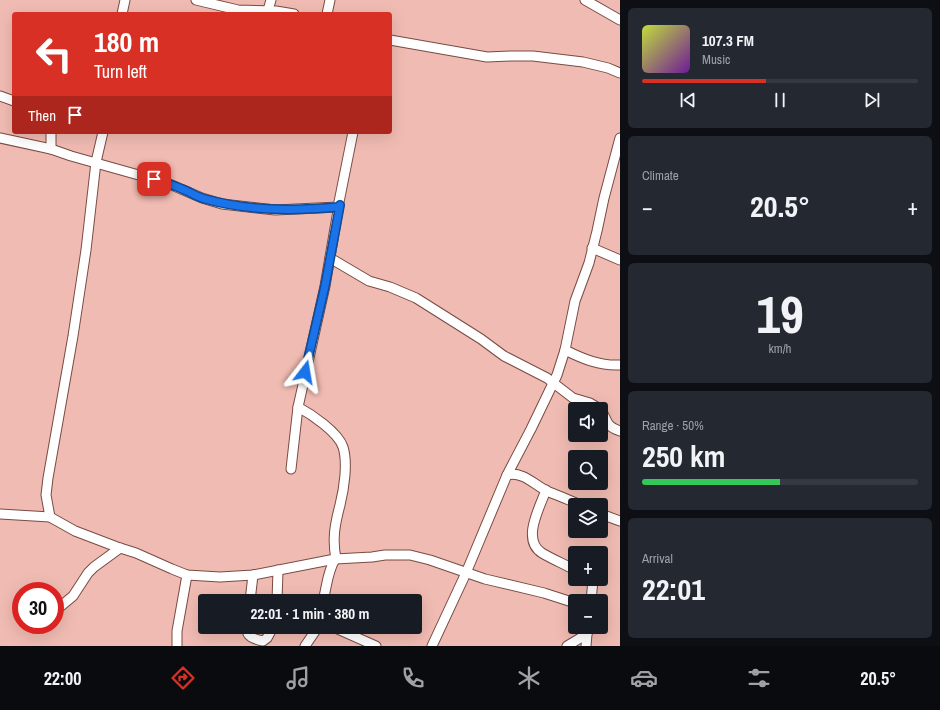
<!DOCTYPE html>
<meta charset="utf-8">
<style>
:root{--surface:#171b24;--page:#242831;--text:#f1f3f6;--muted:#9ea1a6;--line:#363941;--accent:#d93025}
body{margin:0;font-family:"Archivo Narrow",sans-serif;background:var(--page);color:var(--text);height:100vh;display:flex;flex-direction:column;font-size:15px;white-space:nowrap}
*{box-sizing:border-box;margin:0}
p{font-size:13px;color:var(--muted)}
.icon{flex:none;width:22px;height:22px;fill:none;stroke:currentColor;stroke-width:2;stroke-linecap:round;stroke-linejoin:round}
.map{position:relative;flex:1;overflow:hidden}
.side{display:flex;flex-direction:column;gap:8px;padding:8px;background:#0d0f14;width:320px}
.side>*{flex:none}
.guide{position:absolute;left:12px;top:12px;width:380px;height:122px;border-radius:4px;box-shadow:0 4px 16px #0002;background:#d93025;color:#fff;overflow:hidden}
.tools{position:absolute;left:568px;top:402px;display:grid;gap:8px}
.tools a{display:grid;place-items:center;width:40px;height:40px;border-radius:4px;background:var(--surface);box-shadow:0 4px 16px #0002;font-size:20px}
.speed{position:absolute;left:12px;top:582px;display:flex;gap:8px;font-size:20px;font-weight:700;text-align:center}
.speed>*{display:grid;place-content:center;width:52px;height:52px;border-radius:50%;background:var(--surface);box-shadow:0 4px 16px #0002;line-height:1}
.speed .limit{border:6px solid #d22;background:#fff;color:#111}
.pin{position:absolute;display:grid;place-items:center;width:34px;height:34px;color:#fff;margin:-17px;border-radius:8px;box-shadow:0 2px 6px #0006}
.me{position:absolute;width:44px;margin:-22px;rotate:14deg;stroke-linejoin:round;filter:drop-shadow(0 0 3px #0008)}
.turn{display:flex;align-items:center;gap:14px;height:84px;padding:0 16px;font-size:18px}
.turn .icon{width:52px;height:52px;stroke-width:2.5}
.turn b{display:block;font-size:28px;line-height:34px}
.then{display:flex;align-items:center;height:38px;padding:0 16px;background:#0003;gap:8px;font-size:15px}
.big{font-size:30px;font-weight:700;line-height:1.1}
.side .card{flex:1;display:flex;flex-direction:column;justify-content:center;gap:6px;min-width:0;padding:0 14px;border-radius:6px;background:var(--page)}
.side .dial{align-items:center;gap:0}
.dial b{font-size:52px;line-height:1}
.song{display:flex;align-items:center;gap:12px}
.cover{width:48px;height:48px;border-radius:6px;background:linear-gradient(135deg,hsl(70 70% 55%),hsl(280 70% 35%))}
.played{height:4px;border-radius:2px;background:linear-gradient(90deg,var(--accent) 45%,var(--line) 45%)}
.keys{display:flex;justify-content:space-around;direction:ltr}
.heat{display:flex;justify-content:space-between;align-items:center;font-size:22px;direction:ltr}
.charge{height:6px;border-radius:3px;background:linear-gradient(90deg,#34c759 50%,var(--line) 0)}
.trip{position:absolute;left:198px;top:594px;width:224px;height:40px;border-radius:4px;background:var(--surface);box-shadow:0 4px 16px #0002;font-weight:700;line-height:40px;text-align:center}
.dock{display:flex;height:64px;justify-content:space-around;align-items:center;background:#090b0e;color:var(--muted)}
.dock .icon{width:28px;height:28px}
.dock .active{color:var(--accent)}
.dock b{font-size:18px;color:var(--text)}
main{display:flex;flex:1;min-height:0}
.map>svg:first-child{display:block}
</style>
<main>
<div class="map">
<svg width="620" height="646" viewBox="0 0 620 646">
<rect width="100%" height="100%" fill="#f0bbb2"/>
<g fill="none" stroke-linecap="round" stroke-linejoin="round">
<defs>
<g id="minor">
<polyline points="196,0 238,10 276,11 294,14"/>
<polyline points="585,0 620,20"/>
<polyline points="268,10 271,0"/>
<polyline points="122,14 125,0"/>
<polyline points="327,14 330,0"/>
<polyline points="390,40 487,57 511,56 533,56 583,62 608,68 620,73"/>
<polyline points="0,96 14,101"/>
<polyline points="0,138 51,149 71,156 167,183 202,198 222,204 275,210 338,207 353,132"/>
<polyline points="51,149 51,132"/>
<polyline points="592,248 620,260"/>
<polyline points="330,258 369,281 390,287 416,298 481,339 504,356 547,378 573,398 590,403 600,409"/>
<path d="M565 350C583 359 600 366 620 365"/>
<path d="M601 410C608 421 605 426 620 431"/>
<polyline points="291,469 298,407"/>
<path d="M507 475C524 471 535 486 549 492 560 496 571 501 581 505"/>
<path d="M546 490C540 507 521 540 542 553 552 559 564 564 575 570"/>
<polyline points="0,514 50,517 75,531 117,547 136,553 172,569 187,575 220,577 253,575 335,559 372,557 385,555 410,555 430,560 485,579 544,593 575,603"/>
<polyline points="601,514 620,521"/>
<polyline points="50,517 46,495 48,478 73,336 86,250 96,162 103,132"/>
<path d="M336 559C332 539 335 524 340 505 344 489 348 463 343 447 338 432 311 414 298 407L325 286 339 205 338 207"/>
<polyline points="591,579 593,580 591,601"/>
<polyline points="250,601 253,575"/>
<polyline points="277,601 278,570"/>
<path d="M323 601C327 586 327 573 335 559"/>
<polyline points="61,606 73,596 88,573 94,567 120,548"/>
<path d="M247 627C246 637 254 639 263 641L267 638 273 627"/>
<polyline points="333,627 376,646"/>
<polyline points="177,646 177,631 187,575"/>
<polyline points="305,646 318,627"/>
<polyline points="432,646 466,573 507,475 531,429 557,375 565,350 575,301 589,263 597,231 604,198 620,138"/>
<polyline points="567,646 587,634 588,627"/>
<polyline points="586,646 587,634"/>
</g>
</defs>
<use href="#minor" stroke="#784b43" stroke-width="11"/>
<use href="#minor" stroke="#fff" stroke-width="9"/>
</g>
<g fill="none" stroke-linecap="round" stroke-linejoin="round">
<defs>
<path id="route" d="M154 179C163 182 173 185 182 189 190 192 197 197 205 199 249 211 293 211 338 207L340 205 325 286 305 372"/>
</defs>
<use href="#route" stroke="#114b97" stroke-width="10"/>
<use href="#route" stroke="#1a73e8" stroke-width="7"/>
</g>
</svg>
<div class="tools">
<a><svg class="icon" aria-label="sound" viewBox="0 0 24 24"><path d="M4 9h4l5-4v14l-5-4H4zM17 9q2 3 0 6"/></svg></a>
<a><svg class="icon" aria-label="search" viewBox="0 0 24 24"><circle cx="10" cy="10" r="6"/><path d="M15 15l6 6"/></svg></a>
<a><svg class="icon" aria-label="layers" viewBox="0 0 24 24"><path d="M12 4l9 5-9 5-9-5zM3 14l9 5 9-5"/></svg></a>
<a>+</a>
<a>−</a>
</div>
<div class="speed"><div class="limit">30</div></div>
<div class="pin" style="left:154px;top:179px;background:#d93025"><svg class="icon" aria-label="arrive" viewBox="0 0 24 24"><path d="M6 21V4h12l-3 4 3 4H6"/></svg></div>
<svg class="me" style="left:305px;top:372px" viewBox="-20 -20 40 40"><path d="M0-17L14 15 0 8-14 15z" fill="#1a73e8" stroke="#fff" stroke-width="4"/></svg>
<div class="trip">22:01 · 1 min · 380 m</div>
<div class="guide">
<div class="turn"><svg class="icon" aria-label="left" viewBox="0 0 24 24"><path d="M17 20v-9H6M10 6l-5 5 5 5"/></svg><div><b>180 m</b>Turn left</div></div>
<div class="then">Then<svg class="icon" aria-label="arrive" viewBox="0 0 24 24"><path d="M6 21V4h12l-3 4 3 4H6"/></svg></div>
</div>
</div>
<section class="side">
<div class="card">
<div class="song"><i class="cover"></i><div><b>107.3 FM</b><p>Music</p></div></div>
<div class="played"></div>
<div class="keys"><svg class="icon" aria-label="previous" viewBox="0 0 24 24"><path d="M18 5L8 12l10 7zM5 5v14"/></svg><svg class="icon" aria-label="pause" viewBox="0 0 24 24"><path d="M8 5v14M16 5v14"/></svg><svg class="icon" aria-label="next" viewBox="0 0 24 24"><path d="M6 5l10 7-10 7zM19 5v14"/></svg></div>
</div>
<div class="card"><p>Climate</p>
<div class="heat"><a>−</a><b class="big">20.5°</b><a>+</a></div>
</div>
<div class="card dial"><b>19</b><p>km/h</p></div>
<div class="card"><p>Range · 50%</p><b class="big">250 km</b><div class="charge"></div></div>
<div class="card"><p>Arrival</p><b class="big">22:01</b></div>
</section>
</main>
<nav class="dock">
<b>22:00</b>
<svg class="icon active" aria-label="directions" viewBox="0 0 24 24"><path d="M12 3l9 9-9 9-9-9zM9 14v-3h6M13 9l2 2-2 2"/></svg>
<svg class="icon" aria-label="music" viewBox="0 0 24 24"><path d="M9 18V5l10-2v13"/><circle cx="6" cy="18" r="3"/><circle cx="16" cy="16" r="3"/></svg>
<svg class="icon" aria-label="phone" viewBox="0 0 24 24"><path d="M5 4h4l2 5-3 2q2 4 5 5l2-3 5 2v4C11 20 4 13 5 4z"/></svg>
<svg class="icon" aria-label="climate" viewBox="0 0 24 24"><path d="M12 3v18M4 7l16 10M4 17L20 7"/></svg>
<svg class="icon" aria-label="car" viewBox="0 0 24 24"><path d="M5 17H2v-5l4-1 3-4h7l3 4 3 1v5h-3M9 17h6M6 11h13"/><circle cx="7" cy="17" r="2"/><circle cx="17" cy="17" r="2"/></svg>
<svg class="icon" aria-label="filters" viewBox="0 0 24 24"><path d="M4 7h16M4 17h16"/><circle cx="9" cy="7" r="2"/><circle cx="15" cy="17" r="2"/></svg>
<b>20.5°</b>
</nav>
